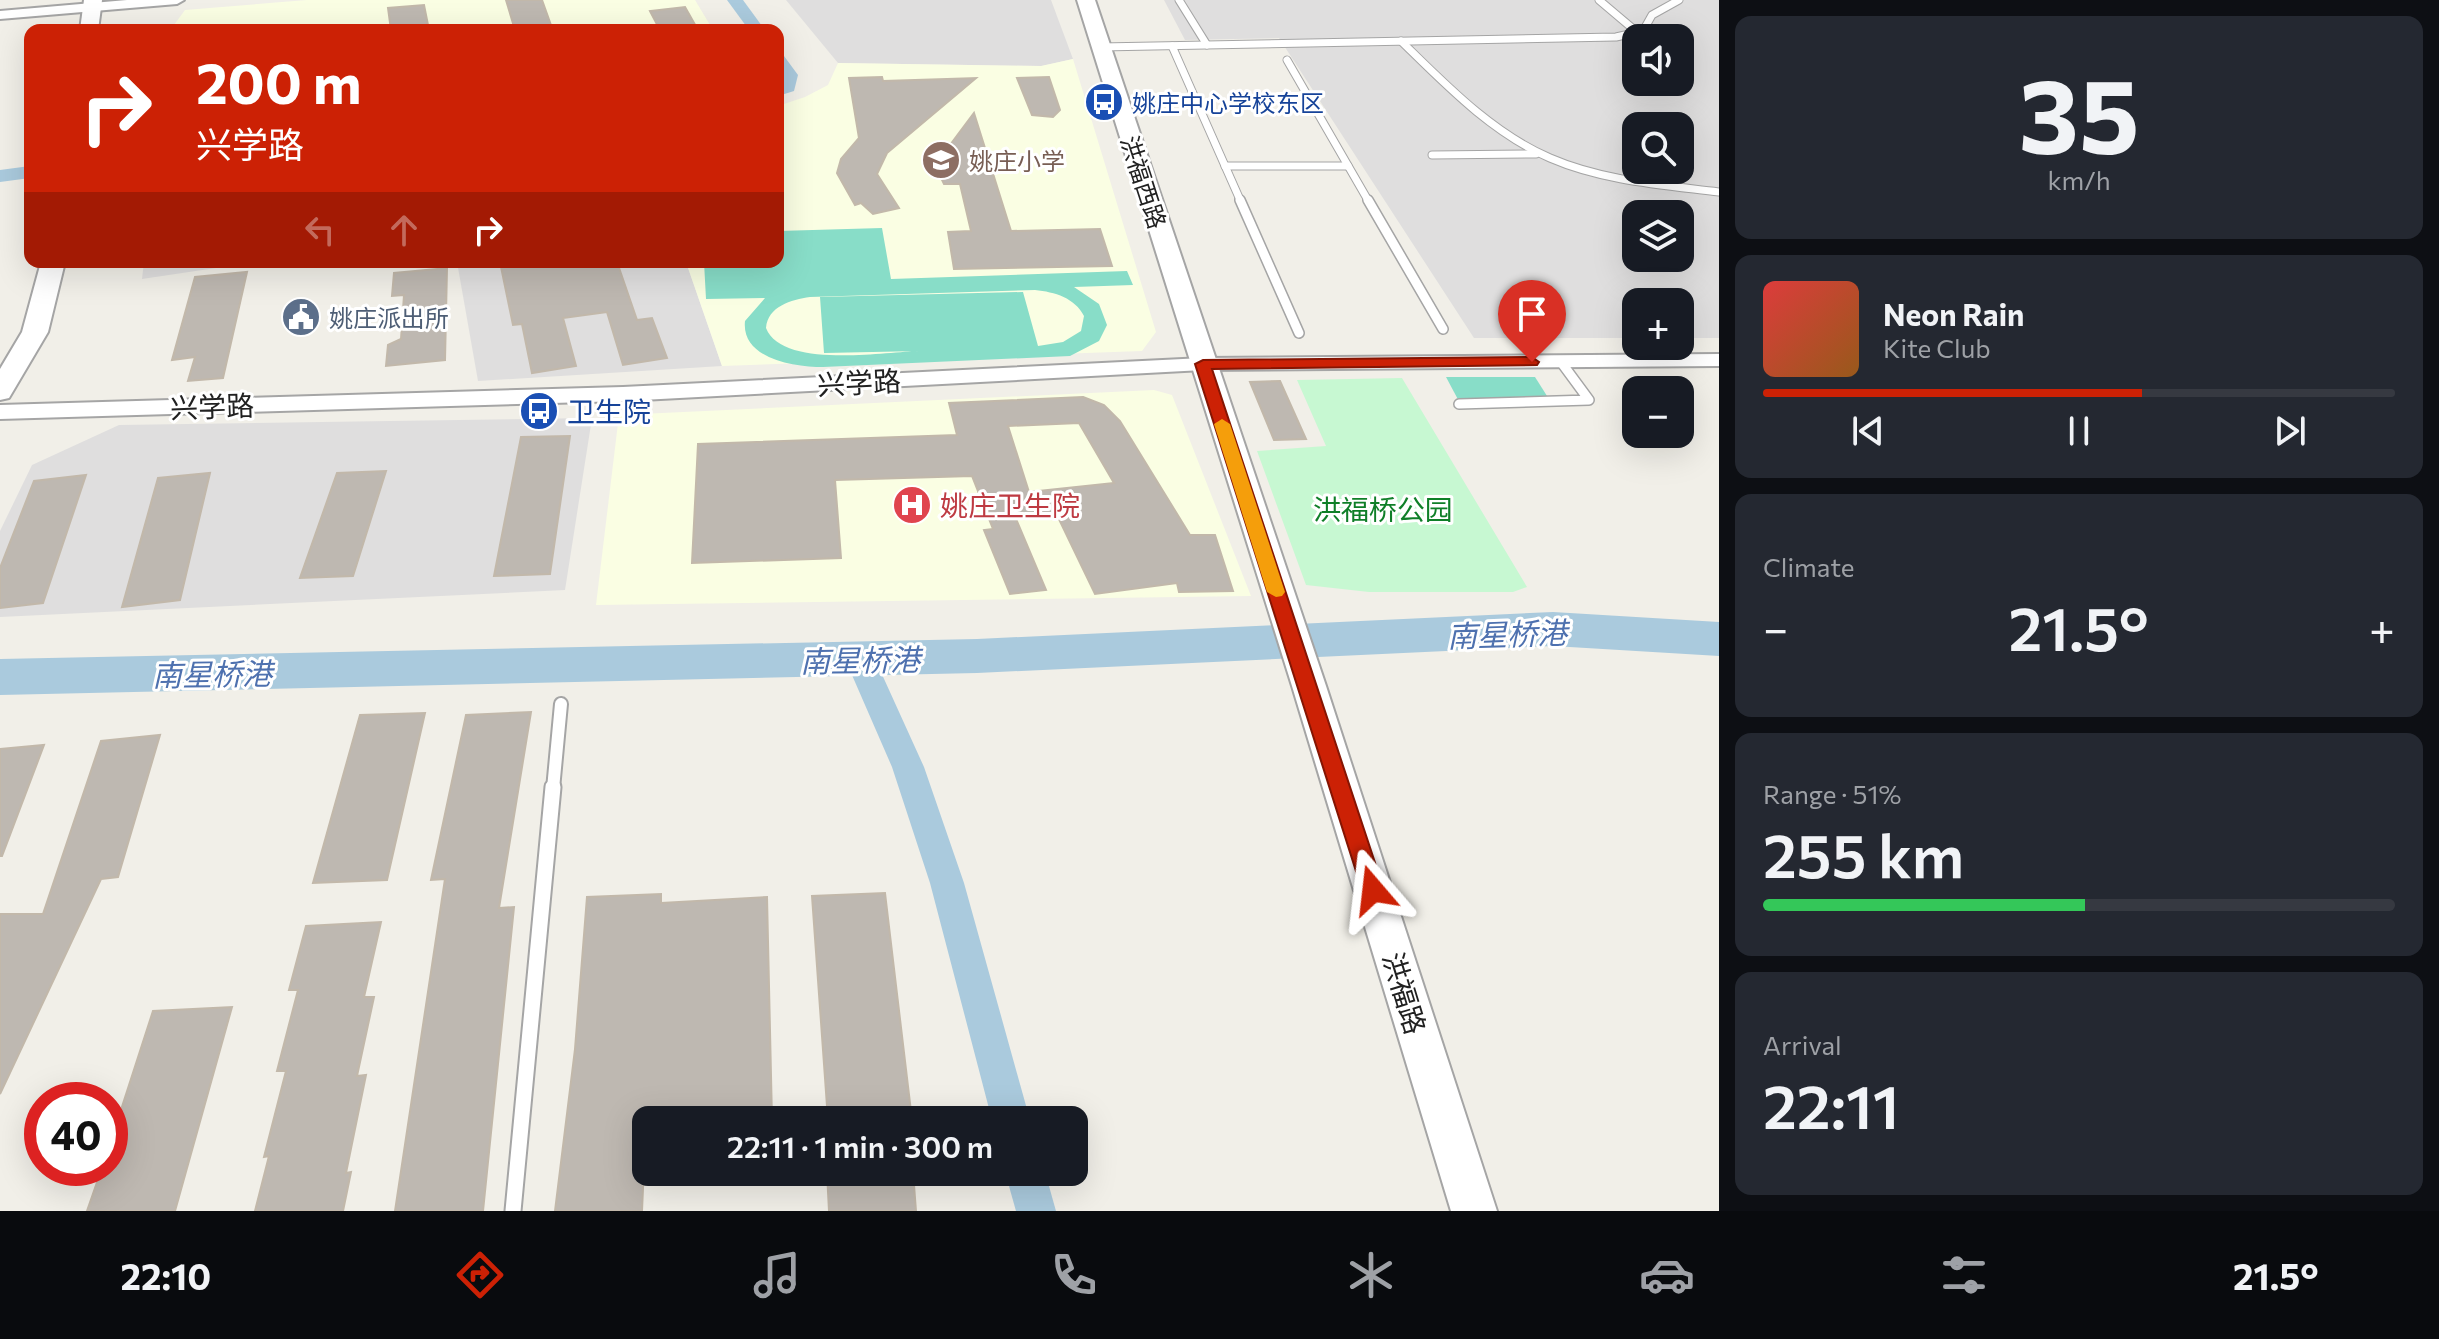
<!DOCTYPE html>
<meta charset="utf-8">
<style>
:root{--surface:#171b24;--page:#242831;--text:#f1f3f6;--muted:#9ea1a6;--line:#363941;--accent:#cc2105}
body{margin:0;font-family:Commissioner,"Noto Sans SC",sans-serif;background:var(--page);color:var(--text);height:100vh;display:flex;flex-direction:column;font-size:30px;white-space:nowrap}
*{box-sizing:border-box;margin:0}
p{font-size:26px;color:var(--muted)}
.icon{flex:none;width:44px;height:44px;fill:none;stroke:currentColor;stroke-width:2;stroke-linecap:round;stroke-linejoin:round}
.map{position:relative;flex:1;overflow:hidden}
.details{display:flex;flex-direction:column;gap:16px;padding:16px;background:#0d0f14;width:720px}
.details>*{flex:none}
.hud{position:absolute;left:24px;top:24px;width:760px;height:244px;border-radius:16px;box-shadow:0 8px 32px #0002;background:#cc2105;color:#fff;overflow:hidden}
.controls{position:absolute;left:1622px;top:24px;display:grid;gap:16px}
.controls a{display:grid;place-items:center;width:72px;height:72px;border-radius:16px;background:var(--surface);box-shadow:0 8px 32px #0002;font-size:40px}
.speed{position:absolute;left:24px;top:1082px;display:flex;gap:16px;font-size:40px;font-weight:700;text-align:center}
.speed>*{display:grid;place-content:center;width:104px;height:104px;border-radius:50%;background:var(--surface);box-shadow:0 8px 32px #0002;line-height:1}
.speed .limit{border:12px solid #d22;background:#fff;color:#111}
.pin{position:absolute;display:grid;place-items:center;width:68px;height:68px;color:#fff;margin:-82px -34px;border-radius:50% 50% 50% 0;rotate:-45deg;box-shadow:0 0 8px #0007}
.pin .icon{rotate:45deg}
.me{position:absolute;width:88px;margin:-44px;rotate:343deg;stroke-linejoin:round;filter:drop-shadow(0 0 6px #0008)}
.turn{display:flex;align-items:center;gap:28px;height:168px;padding:0 40px;font-size:36px}
.turn .icon{width:104px;height:104px;stroke-width:2.5}
.turn b{display:block;font-size:56px;line-height:68px}
.lanes{display:flex;align-items:center;height:76px;padding:0 40px;background:#0003;justify-content:center;gap:40px;direction:ltr}
.lanes .off{opacity:.35}
.big{font-size:60px;font-weight:600;line-height:1.1}
.details .tile{flex:1;display:flex;flex-direction:column;justify-content:center;gap:12px;min-width:0;padding:0 28px;border-radius:16px;background:var(--page)}
.details .dial{align-items:center;gap:0}
.dial b{font-size:104px;line-height:1}
.song{display:flex;align-items:center;gap:24px}
.cover{width:96px;height:96px;border-radius:12px;background:linear-gradient(135deg,hsl(0 70% 55%),hsl(30 70% 35%))}
.played{height:8px;border-radius:4px;background:linear-gradient(90deg,var(--accent) 60%,var(--line) 60%)}
.keys{display:flex;justify-content:space-around;direction:ltr}
.heat{display:flex;justify-content:space-between;align-items:center;font-size:44px;direction:ltr}
.charge{height:12px;border-radius:6px;background:linear-gradient(90deg,#34c759 51%,var(--line) 0)}
.trip{position:absolute;left:632px;top:1106px;width:456px;height:80px;border-radius:16px;background:var(--surface);box-shadow:0 8px 32px #0002;font-weight:600;line-height:80px;text-align:center}
.dock{display:flex;height:128px;justify-content:space-around;align-items:center;background:#090b0e;color:var(--muted)}
.dock .icon{width:56px;height:56px}
.dock .on{color:var(--accent)}
.dock b{font-size:36px;color:var(--text)}
main{display:flex;flex:1;min-height:0}
.map>svg:first-child{display:block}
</style>
<main>
<div class="map">
<svg width="1719" height="1211" viewBox="0 0 1719 1211">
<rect width="100%" height="100%" fill="#f1efe8"/>
<g fill="#dfdede" fill-rule="evenodd">
<polygon points="786,0 1051,0 1073,59 1042,66 838,63"/>
<path d="M1164 0H1719V338H1680V302H1636V338H1474L1279 38 1185 40ZM1636 38H1680V82H1636ZM1636 126H1680V170H1636ZM1636 214H1680V258H1636Z"/>
<polygon points="144,262 256,262 142,279"/>
<polygon points="457,262 686,262 722,366 478,381"/>
<polygon points="592,418 565,590 0,617 0,531 32,465 119,425"/>
</g>
<g fill="#fafee3">
<polygon points="307,0 695,0 713,30 154,30 155,27 174,25 185,10"/>
<polygon points="1073,59 1156,332 1142,351 722,366 686,262 778,262 778,224 782,223 778,215 778,106 805,97 828,85 838,63 1041,66"/>
<polygon points="1154,390 1172,395 1251,596 596,605 619,415"/>
</g>
<polygon fill="#c7f8d2" points="1402,378 1527,587 1513,592 1369,592 1306,585 1257,451 1326,446 1297,380"/>
<g fill="#88ddc8" fill-rule="evenodd">
<path d="M882 228 891 279 1127 271 1133 285 1074 287 1099 304 1107 325 1099 341 1070 356 823 367C795 367 741 359 745 321L765 298 706 299 704 262H778V231ZM1035 290C1055 292 1075 298 1084 316L1081 331 1063 342 1038 346 1023 292 820 297 824 353 920 351C883 352 782 369 766 328 768 306 791 300 810 297Z"/>
<polygon points="1446,377 1535,377 1554,407 1462,407"/>
</g>
<g fill="none" stroke-linecap="round" stroke-linejoin="round">
<g fill="#aacadd" fill-rule="evenodd">
<polygon points="727,0 743,0 765,30 749,30"/>
<polygon points="778,54 784,56 798,75 794,91 778,96 782,75"/>
<polygon points="30,166 30,178 0,182 0,170"/>
<polygon points="860,649 870,652 875,659 924,767 964,883 1030,1120 992,1120 930,883 892,767 845,659 850,652"/>
<polygon points="1005,1172 1045,1172 1056,1211 1016,1211"/>
</g>
<polygon fill="#aacadd" fill-rule="evenodd" points="1553,612 1719,622 1719,656 1553,646 977,673 0,695 0,659 977,639"/>
</g>
<g fill="#beb8b1" stroke="#c2b8aa" stroke-width="2" fill-rule="evenodd">
<polygon points="506,0 542,0 552,28 515,30"/>
<polygon points="424,5 429,30 391,30 388,8"/>
<polygon points="685,7 698,30 660,30 650,11"/>
<polygon points="882,77 883,81 976,78 887,153 877,174 899,208 873,214 861,203 855,205 837,173 841,159 859,138 849,78"/>
<polygon points="1049,77 1060,110 1053,117 1032,115 1017,78"/>
<polygon points="974,113 1011,231 1100,229 1112,266 954,269 948,232 971,231 960,184 944,184 935,165"/>
<polygon points="500,262 540,262 542,267 617,262 637,320 652,318 667,358 623,365 607,312 563,318 576,366 532,373 522,324 513,325"/>
<polygon points="447,268 445,360 386,366 388,345 401,339 404,295 392,296 394,273"/>
<polygon points="247,272 223,378 188,381 195,357 172,360 195,277"/>
<polygon points="1280,381 1306,439 1274,440 1250,382"/>
<path d="M1083 397 1104 405 1120 421 1190 535H1215L1233 591 1179 592 1177 583 1095 594 1057 515 1016 519 1046 590 1010 594 984 530 993 529 972 476 835 480 841 558 692 563 698 444 957 435 949 403ZM1079 423 1114 483 1029 492 1008 426Z"/>
<polygon points="570,436 550,574 494,576 521,437"/>
<polygon points="386,471 353,576 300,578 337,473"/>
<polygon points="210,473 180,600 122,607 158,478"/>
<polygon points="86,475 43,603 0,608 0,568 34,481"/>
<polygon points="531,712 499,908 514,907 483,1211 395,1211 445,879 431,880 466,715"/>
<polygon points="425,713 387,880 313,883 360,715"/>
<polygon points="160,735 118,877 101,879 0,1094 0,914 43,914 101,741"/>
<polygon points="44,745 2,856 0,856 0,749"/>
<polygon points="885,893 912,1120 828,1120 812,896"/>
<polygon points="661,894 661,903 767,897 772,1120 646,1120 642,1211 555,1211 575,1049 587,897"/>
<polygon points="381,922 364,997 374,997 357,1076 366,1075 346,1173 351,1172 343,1211 255,1211 269,1156 264,1157 286,1071 277,1071 298,990 289,990 306,926"/>
<polygon points="232,1007 175,1211 87,1211 102,1168 110,1168 110,1144 153,1011"/>
<polygon points="827,1172 913,1172 916,1211 829,1211"/>
</g>
<g fill="none" stroke-linecap="round" stroke-linejoin="round">
<defs>
<g id="service-far3">
<polyline points="1179,0 1207,45"/>
<polyline points="1599,0 1638,33"/>
<path d="M1401 41C1446 85 1492 133 1550 158 1603 181 1663 185 1719 192"/>
<polyline points="1172,46 1241,202"/>
<polyline points="1101,47 1616,37 1643,31 1652,15 1679,0"/>
<polyline points="1287,60 1369,202"/>
<polyline points="1432,155 1536,154"/>
<polyline points="1225,166 1348,166"/>
</g>
<g id="service-far2">
<polyline points="1240,200 1299,333"/>
<polyline points="1368,200 1443,329"/>
<polyline points="1459,404 1589,400 1561,362"/>
</g>
<polyline id="service-far1" points="553,789 561,704"/>
<polyline id="service" points="513,1211 553,787"/>
<g id="minor">
<polygon points="127,0 184,0 177,4 0,19 0,11"/>
<polygon points="1719,354 1719,366 1203,370 623,401 0,419 0,405 623,387 1203,358"/>
</g>
<g id="tertiary">
<polygon points="84,0 102,0 98,30 80,30"/>
<polygon points="1077,0 1095,0 1326,686 1497,1211 1451,1211 1292,686"/>
<polygon points="41,262 65,262 48,332 9,398 0,400 0,369 22,332"/>
</g>
</defs>
<use href="#service-far3" stroke="#a5a5a5" stroke-width="9"/>
<use href="#service-far2" stroke="#a5a5a5" stroke-width="12"/>
<use href="#service-far1" stroke="#a5a5a5" stroke-width="16"/>
<use href="#service" stroke="#a5a5a5" stroke-width="19"/>
<use href="#minor" stroke="#a5a5a5" stroke-width="4"/>
<use href="#tertiary" stroke="#a5a5a5" stroke-width="4"/>
<use href="#service-far3" stroke="#fff" stroke-width="7"/>
<use href="#service-far2" stroke="#fff" stroke-width="9"/>
<use href="#service-far1" stroke="#fff" stroke-width="12"/>
<use href="#service" stroke="#fff" stroke-width="15"/>
<use href="#minor" fill="#fff" fill-rule="evenodd"/>
<use href="#tertiary" fill="#fff" fill-rule="evenodd"/>
</g>
<polygon fill="#cc2105" stroke="#851503" stroke-width="2" points="1532,357 1539,362 1537,365 1212,369 1384,890 1381,896 1365,896 1362,890 1195,364 1203,360"/>
<polygon fill="#f59e0b" points="1222,419 1230,424 1285,592 1282,596 1276,597 1267,592 1214,424"/>
<defs>
<symbol id="bus-disc" viewBox="-11 -11 22 22"><circle r="9.5" fill="#1a4fb4" stroke="#fff"/><path d="M-5-6H5V4H4V6H2V4H-2V6H-4V4H-5ZM-3.5-4V0h7V-4ZM-3.5 1.2v1.5H-2V1.2ZM2 1.2v1.5H3.5V1.2Z" fill="#fff"/></symbol>
<symbol id="school-disc" viewBox="-11 -11 22 22"><circle r="9.5" fill="#8d6e63" stroke="#fff"/><path d="M0-5L7-2L0 1L-7-2ZM-4 1L0 2.5L4 1V4Q0 6-4 4Z" fill="#fff"/></symbol>
<symbol id="civic-disc" viewBox="-11 -11 22 22"><circle r="9.5" fill="#5c6f8a" stroke="#fff"/><path d="M-.6-6.5H3V-4.5H.6V-3L4-1V1h2V6H-6V1h2V-1L-.6-3ZM-1.2 2.5V6h2.4V2.5Z" fill="#fff"/></symbol>
<symbol id="hospital-disc" viewBox="-11 -11 22 22"><circle r="9.5" fill="#e0444e" stroke="#fff"/><path d="M-5-5h3v3.5h4V-5h3V5h-3V1.5h-4V5h-3Z" fill="#fff"/></symbol>
</defs>
<g fill-rule="evenodd">
<use href="#bus-disc" x="1082" y="80" width="44" height="44"/>
<use href="#school-disc" x="919" y="138" width="44" height="44"/>
<use href="#civic-disc" x="279" y="295" width="44" height="44"/>
<use href="#bus-disc" x="517" y="389" width="44" height="44"/>
<use href="#hospital-disc" x="890" y="483" width="44" height="44"/>
</g>
<g text-anchor="middle" dominant-baseline="central" stroke-width="6" stroke-linejoin="round" paint-order="stroke">
<g font-size="24" fill="#164399" stroke="#fff" text-anchor="start">
<text x="1132" y="102">姚庄中心学校东区</text>
</g>
<g font-size="24" fill="#785e54" stroke="#fff" text-anchor="start">
<text x="969" y="160">姚庄小学</text>
</g>
<g font-size="24" fill="#212121" stroke="#fff">
<text transform="translate(1144 182) rotate(72)">洪福西路</text>
</g>
<g font-size="24" fill="#4e5e75" stroke="#fff" text-anchor="start">
<text x="329" y="317">姚庄派出所</text>
</g>
<g font-size="28" fill="#212121" stroke="#fff">
<text transform="translate(859 382) rotate(-3)">兴学路</text>
<text transform="translate(212 406) rotate(-2)">兴学路</text>
<text transform="translate(1405 993) rotate(73)">洪福路</text>
</g>
<g font-size="28" fill="#164399" stroke="#fff" text-anchor="start">
<text x="567" y="411">卫生院</text>
</g>
<g font-size="28" fill="#be3a42" stroke="#fff" text-anchor="start">
<text x="940" y="505">姚庄卫生院</text>
</g>
<g font-size="28" fill="#0f7f28" stroke="#fff">
<text x="1383" y="509">洪福桥公园</text>
</g>
<g font-size="30" font-style="italic" fill="#4e71af" stroke="#fff">
<text transform="translate(1507 633) rotate(-2)">南星桥港</text>
<text transform="translate(860 659) rotate(-1)">南星桥港</text>
<text transform="translate(212 673) rotate(-1)">南星桥港</text>
</g>
</g>
</svg>
<div class="controls">
<a><svg class="icon" aria-label="sound" viewBox="0 0 24 24"><path d="M4 9h4l5-4v14l-5-4H4zM17 9q2 3 0 6"/></svg></a>
<a><svg class="icon" aria-label="search" viewBox="0 0 24 24"><circle cx="10" cy="10" r="6"/><path d="M15 15l6 6"/></svg></a>
<a><svg class="icon" aria-label="layers" viewBox="0 0 24 24"><path d="M12 4l9 5-9 5-9-5zM3 14l9 5 9-5"/></svg></a>
<a>+</a>
<a>−</a>
</div>
<div class="speed"><div class="limit">40</div></div>
<div class="pin" style="left:1532px;top:362px;background:#d93025"><svg class="icon" aria-label="arrive" viewBox="0 0 24 24"><path d="M6 21V4h12l-3 4 3 4H6"/></svg></div>
<svg class="me" style="left:1373px;top:890px" viewBox="-20 -20 40 40"><path d="M0-17L14 15 0 8-14 15z" fill="#cc2105" stroke="#fff" stroke-width="4"/></svg>
<div class="trip">22:11 · 1 min · 300 m</div>
<div class="hud">
<div class="turn"><svg class="icon" aria-label="right" viewBox="0 0 24 24"><path d="M7 20v-9h11M14 6l5 5-5 5"/></svg><div><b>200 m</b>兴学路</div></div>
<div class="lanes"><svg class="icon off" aria-label="left" viewBox="0 0 24 24"><path d="M17 20v-9H6M10 6l-5 5 5 5"/></svg><svg class="icon off" aria-label="ahead" viewBox="0 0 24 24"><path d="M12 20V5M6 11l6-6 6 6"/></svg><svg class="icon" aria-label="right" viewBox="0 0 24 24"><path d="M7 20v-9h11M14 6l5 5-5 5"/></svg></div>
</div>
</div>
<section class="details">
<div class="tile dial"><b>35</b><p>km/h</p></div>
<div class="tile">
<div class="song"><i class="cover"></i><div><b>Neon Rain</b><p>Kite Club</p></div></div>
<div class="played"></div>
<div class="keys"><svg class="icon" aria-label="previous" viewBox="0 0 24 24"><path d="M18 5L8 12l10 7zM5 5v14"/></svg><svg class="icon" aria-label="pause" viewBox="0 0 24 24"><path d="M8 5v14M16 5v14"/></svg><svg class="icon" aria-label="next" viewBox="0 0 24 24"><path d="M6 5l10 7-10 7zM19 5v14"/></svg></div>
</div>
<div class="tile"><p>Climate</p>
<div class="heat"><a>−</a><b class="big">21.5°</b><a>+</a></div>
</div>
<div class="tile"><p>Range · 51%</p><b class="big">255 km</b><div class="charge"></div></div>
<div class="tile"><p>Arrival</p><b class="big">22:11</b></div>
</section>
</main>
<nav class="dock">
<b>22:10</b>
<svg class="icon on" aria-label="directions" viewBox="0 0 24 24"><path d="M12 3l9 9-9 9-9-9zM9 14v-3h6M13 9l2 2-2 2"/></svg>
<svg class="icon" aria-label="music" viewBox="0 0 24 24"><path d="M9 18V5l10-2v13"/><circle cx="6" cy="18" r="3"/><circle cx="16" cy="16" r="3"/></svg>
<svg class="icon" aria-label="phone" viewBox="0 0 24 24"><path d="M5 4h4l2 5-3 2q2 4 5 5l2-3 5 2v4C11 20 4 13 5 4z"/></svg>
<svg class="icon" aria-label="climate" viewBox="0 0 24 24"><path d="M12 3v18M4 7l16 10M4 17L20 7"/></svg>
<svg class="icon" aria-label="car" viewBox="0 0 24 24"><path d="M5 17H2v-5l4-1 3-4h7l3 4 3 1v5h-3M9 17h6M6 11h13"/><circle cx="7" cy="17" r="2"/><circle cx="17" cy="17" r="2"/></svg>
<svg class="icon" aria-label="filters" viewBox="0 0 24 24"><path d="M4 7h16M4 17h16"/><circle cx="9" cy="7" r="2"/><circle cx="15" cy="17" r="2"/></svg>
<b>21.5°</b>
</nav>
